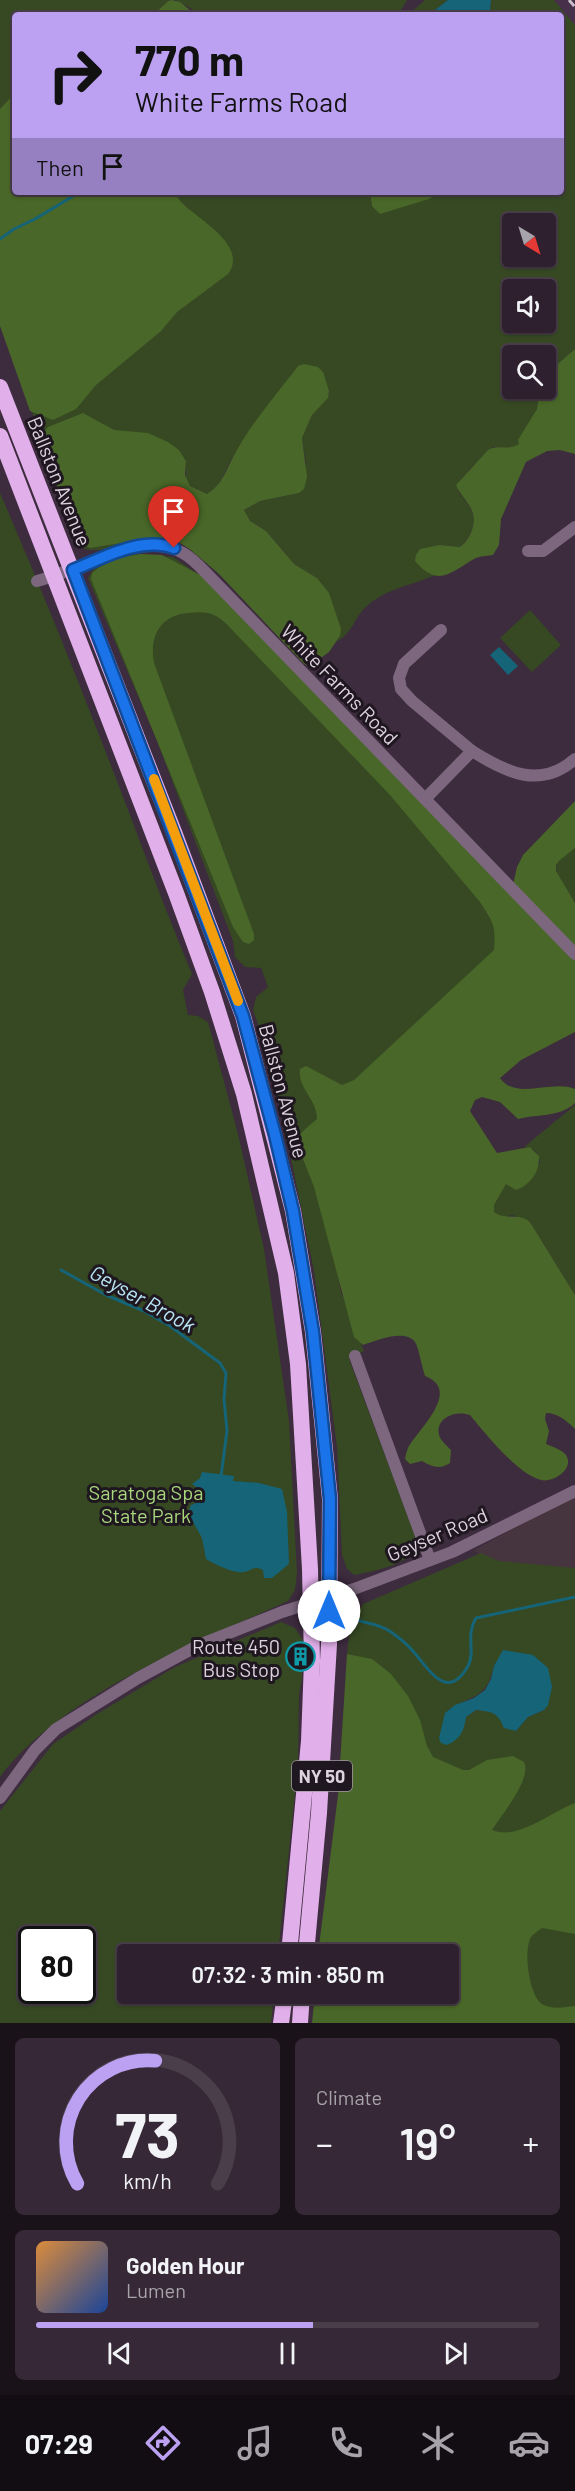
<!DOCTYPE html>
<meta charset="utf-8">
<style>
:root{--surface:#2e202e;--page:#362836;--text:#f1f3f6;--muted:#a7a3aa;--line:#493e4a;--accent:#bca0f2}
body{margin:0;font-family:Barlow,sans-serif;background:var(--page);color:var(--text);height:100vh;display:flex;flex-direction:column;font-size:22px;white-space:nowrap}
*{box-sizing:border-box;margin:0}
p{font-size:20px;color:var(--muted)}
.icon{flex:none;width:33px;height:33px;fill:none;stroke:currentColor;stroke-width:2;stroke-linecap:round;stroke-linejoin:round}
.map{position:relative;height:2023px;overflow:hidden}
.side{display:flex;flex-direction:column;gap:15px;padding:15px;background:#191219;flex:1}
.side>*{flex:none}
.hud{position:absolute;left:12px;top:12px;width:552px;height:183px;border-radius:6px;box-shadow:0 2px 4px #0004,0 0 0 2px var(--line);background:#bca0f2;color:#111;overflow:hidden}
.needle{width:39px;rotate:142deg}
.controls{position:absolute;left:502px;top:213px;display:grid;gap:12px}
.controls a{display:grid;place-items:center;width:54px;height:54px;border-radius:6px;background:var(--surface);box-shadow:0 2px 4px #0004,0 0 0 2px var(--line);font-size:30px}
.speed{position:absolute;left:18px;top:1926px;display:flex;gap:12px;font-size:30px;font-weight:700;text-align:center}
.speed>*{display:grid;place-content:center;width:78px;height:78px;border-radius:50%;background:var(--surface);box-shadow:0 2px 4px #0004,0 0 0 2px var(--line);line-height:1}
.speed .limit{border:3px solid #111;border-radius:9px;background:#fff;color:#111}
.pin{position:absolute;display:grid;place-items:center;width:51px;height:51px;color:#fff;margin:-62px -26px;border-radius:50% 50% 50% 0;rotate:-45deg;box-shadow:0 0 6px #0007}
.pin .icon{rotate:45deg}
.me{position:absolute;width:66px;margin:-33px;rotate:0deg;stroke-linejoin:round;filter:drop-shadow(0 0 4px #0008)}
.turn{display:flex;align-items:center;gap:21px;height:126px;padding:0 24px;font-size:27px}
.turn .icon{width:78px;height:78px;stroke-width:2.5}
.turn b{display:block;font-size:42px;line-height:51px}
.then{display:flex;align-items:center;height:57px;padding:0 24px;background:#0003;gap:12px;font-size:22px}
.big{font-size:45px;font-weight:600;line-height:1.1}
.side .card{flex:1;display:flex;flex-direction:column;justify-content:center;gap:9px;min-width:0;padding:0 21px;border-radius:9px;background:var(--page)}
.side .dial{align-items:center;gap:0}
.dial svg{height:156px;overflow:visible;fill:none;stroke:var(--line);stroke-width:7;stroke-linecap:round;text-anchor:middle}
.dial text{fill:var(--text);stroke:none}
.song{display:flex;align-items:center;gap:18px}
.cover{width:72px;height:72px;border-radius:9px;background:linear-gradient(135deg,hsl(30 70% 55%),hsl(220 70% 35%))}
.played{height:6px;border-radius:3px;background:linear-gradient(90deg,var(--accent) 55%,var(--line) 55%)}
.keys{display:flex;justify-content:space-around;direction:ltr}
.heat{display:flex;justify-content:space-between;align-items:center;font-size:33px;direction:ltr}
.side .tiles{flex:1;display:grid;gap:15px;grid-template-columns:1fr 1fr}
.card:last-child{grid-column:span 2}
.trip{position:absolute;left:117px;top:1944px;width:342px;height:60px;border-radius:6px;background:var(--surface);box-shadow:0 2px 4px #0004,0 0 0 2px var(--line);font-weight:600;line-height:60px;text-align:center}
.menu{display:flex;height:96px;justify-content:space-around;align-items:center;background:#120d12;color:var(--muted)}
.menu .icon{width:42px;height:42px}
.menu .on{color:var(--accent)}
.menu b{font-size:27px;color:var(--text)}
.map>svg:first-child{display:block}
</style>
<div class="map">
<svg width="575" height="2023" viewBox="0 0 575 2023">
<rect width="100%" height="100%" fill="#3d2b3e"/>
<polygon fill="#473049" points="535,0 575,0 575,50 561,15"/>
<polygon fill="#46343e" points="575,1495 575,1581 497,1569 474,1550"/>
<g fill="#364923" fill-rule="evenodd">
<path d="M0 0H172L168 1 153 15H15V192H370L372 206C396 205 420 205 442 192H561V15H493L490 9 491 0H554L575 25V349L546 374V356H513V388L540 389 537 409 519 444 513 448 493 447 469 470 458 491C463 498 470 505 472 512 477 523 469 540 460 547L440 545 429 574 435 575C411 586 387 588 367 606 354 617 355 630 337 642L340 636 328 593 317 578 294 564 266 531 250 521 245 516 244 510 260 501 299 493 306 464 302 438 312 415 328 397 329 391 298 366C275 397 250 427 231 460 224 473 221 486 207 494L190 486 186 481V461L179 451 200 558C193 552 186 545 177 541 148 528 107 560 80 547L0 322ZM513 224H546V256H513ZM513 290H546V322H513Z"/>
<polygon points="175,0 407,0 398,15 196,15 192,9"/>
<polygon points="425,0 448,0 435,10 426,13 426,15 408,15"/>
<path d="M0 493C36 576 70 660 103 745 133 821 160 898 192 974L183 990 188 1015 198 1016 208 1022 238 1134 264 1249 289 1421 297 1572 295 1590 288 1601C196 1643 62 1695 0 1777Z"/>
<path d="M136 554 173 557 201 576 560 946 309 1129 341 1292 364 1351 349 1359 417 1541 416 1550C402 1566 375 1571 354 1575L347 1569 342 1555 337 1447 314 1271 284 1124 263 1038 253 1010 256 997 268 987 261 968 245 967 235 957 233 941 157 741 88 578C97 560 117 558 136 554Z"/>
<polygon points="530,610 561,645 532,672 500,638"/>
<path d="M575 848V903C570 894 552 874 557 864 560 857 570 852 575 848Z"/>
<path d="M575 1105V1295L530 1222 512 1215 505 1217 499 1216 494 1212V1205L506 1183 540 1163C539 1153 534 1147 524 1147Z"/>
<path d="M481 1553 499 1561 575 1568V2023H333L448 1994V1954L367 1659 347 1654C349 1634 351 1620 363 1604ZM494 1666 544 1710 528 1717 516 1731 495 1712 476 1710 466 1717 443 1726 445 1713C469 1693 486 1703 494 1666Z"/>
<path d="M281 1622 295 1628 303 1640 302 1679 299 1694 298 1765 278 1954H128V1994H274L271 2023H0V1811L53 1744 97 1714 175 1667ZM32 1940H82V1990H32Z"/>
</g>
<g fill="#496728">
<polygon points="172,0 180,2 196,15 153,15 168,1"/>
<path d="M15 93V192H174C177 196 179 200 183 204 198 219 249 246 228 274L177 312 161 331 96 385 76 409 53 420 30 411 0 326V109Z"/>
<polygon points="370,192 442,192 429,199 380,214 372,206"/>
<path d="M575 349V454L560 450 547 451 526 462 501 519 499 545 493 555C486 556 479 556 474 559 450 573 438 588 415 561L416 555 420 549 440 545 460 547C470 540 477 523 472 511 468 501 460 495 456 485L488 450C498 444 509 451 519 444L518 440 537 409 540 389 546 388V374Z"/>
<path d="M304 364 318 367 323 372 329 391 328 398 312 415 302 438 307 477 304 489 299 493 260 501 244 510 250 521 266 531 294 564 317 578 329 593 341 629 340 636 329 652 310 666 304 664 219 574 191 550 174 539 153 538 90 548 80 542 68 519 40 436 48 427 83 413 114 430 148 433 168 442 179 450 186 461 185 475 190 486 207 494C220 486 225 474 231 461 249 425 274 398 298 366Z"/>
<path d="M141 554 162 555 204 577 513 885 517 867 523 855 575 801V848L560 860 556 865V871L575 903V1032L521 1060 500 1078C516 1101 552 1079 575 1089V1103C561 1117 537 1114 518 1119L500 1102 482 1097 475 1100 470 1111 497 1153 530 1147 539 1156C540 1172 530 1185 516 1190L506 1184 494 1205V1212C506 1221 518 1212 530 1222L575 1295V1429C567 1421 558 1413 546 1413L545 1419 549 1431 546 1444C553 1447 561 1449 566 1455 575 1469 553 1483 541 1480 518 1475 485 1433 470 1415 457 1410 435 1417 439 1435 441 1441 447 1446 451 1450L450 1463C440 1470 432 1467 422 1461L410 1464 405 1459C406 1455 407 1449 409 1446 419 1429 462 1390 425 1376 422 1367 419 1350 416 1344 408 1327 375 1341 363 1345L354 1337 314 1187 300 1151V1138L302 1132 317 1119C317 1099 297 1088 300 1069L306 1066 342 1085 354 1080 494 950C496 925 493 922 480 902L390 795 237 635C231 629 224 620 216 616 207 611 198 612 188 613 160 615 149 637 154 663L254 934V940L249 944 243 942 233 927 91 579 92 573C107 560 122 557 141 554Z"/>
<path d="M347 1654 372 1659 391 1674 408 1696 420 1720 427 1746 433 1757 463 1770H469L487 1760 513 1756 524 1762C532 1779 502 1814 492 1830 517 1841 551 1812 575 1803V1934L542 1928C538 1931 533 1934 531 1937 523 1951 529 1995 542 2004 551 2010 565 2007 575 2006V2023H312L315 1994H448V1954H318L338 1795Z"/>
</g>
<g fill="#166478">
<polygon points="448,0 491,0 490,9 494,14 426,15 425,13 435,10"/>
<polygon points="499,647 518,666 508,675 490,655"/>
<path d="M202 1472 234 1476 233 1481 259 1483 282 1489 287 1512 289 1564 272 1578H264L263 1570C253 1565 252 1571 244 1572 233 1574 215 1564 206 1559L202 1538 188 1513 191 1505 196 1503 202 1495 199 1489 192 1484 200 1478Z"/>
<path d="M503 1650 533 1655 548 1668 552 1687 548 1705 544 1710 528 1717 516 1731 504 1728C498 1712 492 1712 476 1710L466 1717C464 1732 460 1739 447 1745L441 1743 439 1738 445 1713 455 1705 474 1698 485 1690 491 1679 494 1666Z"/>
</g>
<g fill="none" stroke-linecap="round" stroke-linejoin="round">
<g stroke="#166478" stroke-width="3">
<polyline points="0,239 14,229 35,219 80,192"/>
<polyline points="61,1270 106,1295 144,1311 170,1326 220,1363 226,1373 224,1399 227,1431 221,1476"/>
<path d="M356 1620C367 1623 382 1625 391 1632 398 1637 406 1643 412 1650 429 1669 447 1703 468 1666 476 1652 465 1636 476 1618L575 1597"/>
</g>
<g stroke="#7c677f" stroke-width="12">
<polyline points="528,551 543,551 575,527"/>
<path d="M37 581C78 571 145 529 183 553 194 559 202 569 211 578L575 954"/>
<polyline points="441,630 404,664 399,678 401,689 412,701 472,751"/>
<path d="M425 799 472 751C506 772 540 790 575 759"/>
<polyline points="355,1356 430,1560"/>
<polyline points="0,1798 35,1750 56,1729 138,1678 199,1645 282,1612 354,1589 452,1552 575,1491"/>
</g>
<g stroke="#e1afe9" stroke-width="16">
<polyline points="0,387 174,832 243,1016 293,1211 313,1332 330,1499 329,1644 319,1813 306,1954"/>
<polyline points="0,436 176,893 212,992 244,1094 286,1273 298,1364 310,1569 312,1661 309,1741 289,1954"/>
<polyline points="281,2023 285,1994"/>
<polyline points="300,2023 302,1994"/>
</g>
<polyline stroke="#cbbfcc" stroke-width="3" stroke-dasharray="8 8" stroke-linecap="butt" points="569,0 575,7"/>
</g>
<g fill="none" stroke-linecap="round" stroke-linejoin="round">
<defs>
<path id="route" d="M174 548C141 536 103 558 73 570L243 1016 275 1135 293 1211 313 1332 330 1499 329 1611"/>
</defs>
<use href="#route" stroke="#114b97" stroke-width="15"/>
<use href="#route" stroke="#1a73e8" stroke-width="10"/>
<polyline stroke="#f59e0b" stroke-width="10" points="154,779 238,1001"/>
</g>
<defs>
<symbol id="building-ring" viewBox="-11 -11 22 22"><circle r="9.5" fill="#1f1720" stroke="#0f9aa8" stroke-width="1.5"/><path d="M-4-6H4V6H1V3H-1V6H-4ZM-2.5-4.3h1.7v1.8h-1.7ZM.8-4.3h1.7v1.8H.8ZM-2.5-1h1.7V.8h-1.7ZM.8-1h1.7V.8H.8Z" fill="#0f9aa8"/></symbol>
</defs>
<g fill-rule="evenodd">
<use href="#building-ring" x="284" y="1640" width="33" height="33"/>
</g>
<g text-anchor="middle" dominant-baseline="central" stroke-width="6" stroke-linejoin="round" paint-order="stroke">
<rect fill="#1f1720" stroke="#a49aa5" stroke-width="1.5" x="292" y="1761" width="60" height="30" rx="4.5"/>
<g font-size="18" font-weight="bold" fill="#ddd2de">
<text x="322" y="1776">NY 50</text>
</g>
<g font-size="20" fill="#ddd2de" stroke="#1f1720">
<text transform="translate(60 481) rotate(68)">Ballston Avenue</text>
<text transform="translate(340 684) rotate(46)">White Farms Road</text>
<text transform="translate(284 1091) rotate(75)">Ballston Avenue</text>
<text transform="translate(437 1534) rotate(-23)">Geyser Road</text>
</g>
<g font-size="20" fill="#a8d67c" stroke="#1f1720">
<text x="146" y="1492">Saratoga Spa<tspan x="146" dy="23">State Park</tspan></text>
</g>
<g font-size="20" fill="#ddd2de" stroke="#1f1720" text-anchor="end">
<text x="280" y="1646">Route 450<tspan x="280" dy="23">Bus Stop</tspan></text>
</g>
<g font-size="21" font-style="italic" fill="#b9e6f5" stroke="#1f1720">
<text transform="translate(143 1298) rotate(29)">Geyser Brook</text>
</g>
</g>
</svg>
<div class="controls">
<a><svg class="needle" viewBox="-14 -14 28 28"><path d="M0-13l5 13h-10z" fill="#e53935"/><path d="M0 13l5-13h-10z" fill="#a7a3aa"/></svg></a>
<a><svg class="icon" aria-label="sound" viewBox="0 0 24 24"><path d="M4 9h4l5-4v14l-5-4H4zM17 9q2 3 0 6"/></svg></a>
<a><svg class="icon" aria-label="search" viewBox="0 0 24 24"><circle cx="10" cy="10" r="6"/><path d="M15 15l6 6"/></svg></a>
</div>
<div class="speed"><div class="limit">80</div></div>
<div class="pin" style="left:174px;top:548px;background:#d93025"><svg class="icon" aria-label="arrive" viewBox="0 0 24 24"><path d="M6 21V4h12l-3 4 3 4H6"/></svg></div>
<svg class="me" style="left:329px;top:1611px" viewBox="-20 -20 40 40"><circle r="19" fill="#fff"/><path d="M0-13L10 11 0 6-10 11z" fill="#1a73e8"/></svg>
<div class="trip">07:32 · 3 min · 850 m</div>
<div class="hud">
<div class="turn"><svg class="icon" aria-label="right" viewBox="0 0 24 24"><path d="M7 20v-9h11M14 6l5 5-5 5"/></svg><div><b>770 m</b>White Farms Road</div></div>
<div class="then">Then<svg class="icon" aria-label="arrive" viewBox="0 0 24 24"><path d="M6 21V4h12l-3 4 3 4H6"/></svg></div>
</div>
</div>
<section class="side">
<div class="tiles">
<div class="card dial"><svg viewBox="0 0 100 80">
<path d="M14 69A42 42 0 1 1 86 69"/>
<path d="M14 69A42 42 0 0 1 54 6" stroke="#bca0f2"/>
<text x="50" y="56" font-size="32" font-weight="700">73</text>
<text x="50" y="72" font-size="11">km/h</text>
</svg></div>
<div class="card"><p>Climate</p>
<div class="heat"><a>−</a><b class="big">19°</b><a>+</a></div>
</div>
<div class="card">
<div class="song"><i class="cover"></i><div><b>Golden Hour</b><p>Lumen</p></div></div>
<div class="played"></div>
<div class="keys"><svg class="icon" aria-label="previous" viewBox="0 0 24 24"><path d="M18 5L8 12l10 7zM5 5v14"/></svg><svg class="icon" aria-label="pause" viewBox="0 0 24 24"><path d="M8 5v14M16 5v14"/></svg><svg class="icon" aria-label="next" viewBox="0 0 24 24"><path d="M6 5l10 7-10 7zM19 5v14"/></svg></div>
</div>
</div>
</section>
<nav class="menu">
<b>07:29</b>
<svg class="icon on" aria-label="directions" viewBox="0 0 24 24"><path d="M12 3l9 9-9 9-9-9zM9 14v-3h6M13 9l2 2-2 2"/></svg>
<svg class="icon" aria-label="music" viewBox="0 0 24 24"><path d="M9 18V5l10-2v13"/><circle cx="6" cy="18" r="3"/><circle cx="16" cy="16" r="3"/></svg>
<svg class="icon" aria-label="phone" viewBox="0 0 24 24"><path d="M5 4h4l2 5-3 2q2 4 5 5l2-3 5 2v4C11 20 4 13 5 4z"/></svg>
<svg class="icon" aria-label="climate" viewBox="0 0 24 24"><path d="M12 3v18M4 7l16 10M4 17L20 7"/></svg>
<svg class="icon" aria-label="car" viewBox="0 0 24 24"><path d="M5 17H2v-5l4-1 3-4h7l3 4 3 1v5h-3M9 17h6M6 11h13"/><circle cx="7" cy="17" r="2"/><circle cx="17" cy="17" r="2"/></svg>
</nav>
